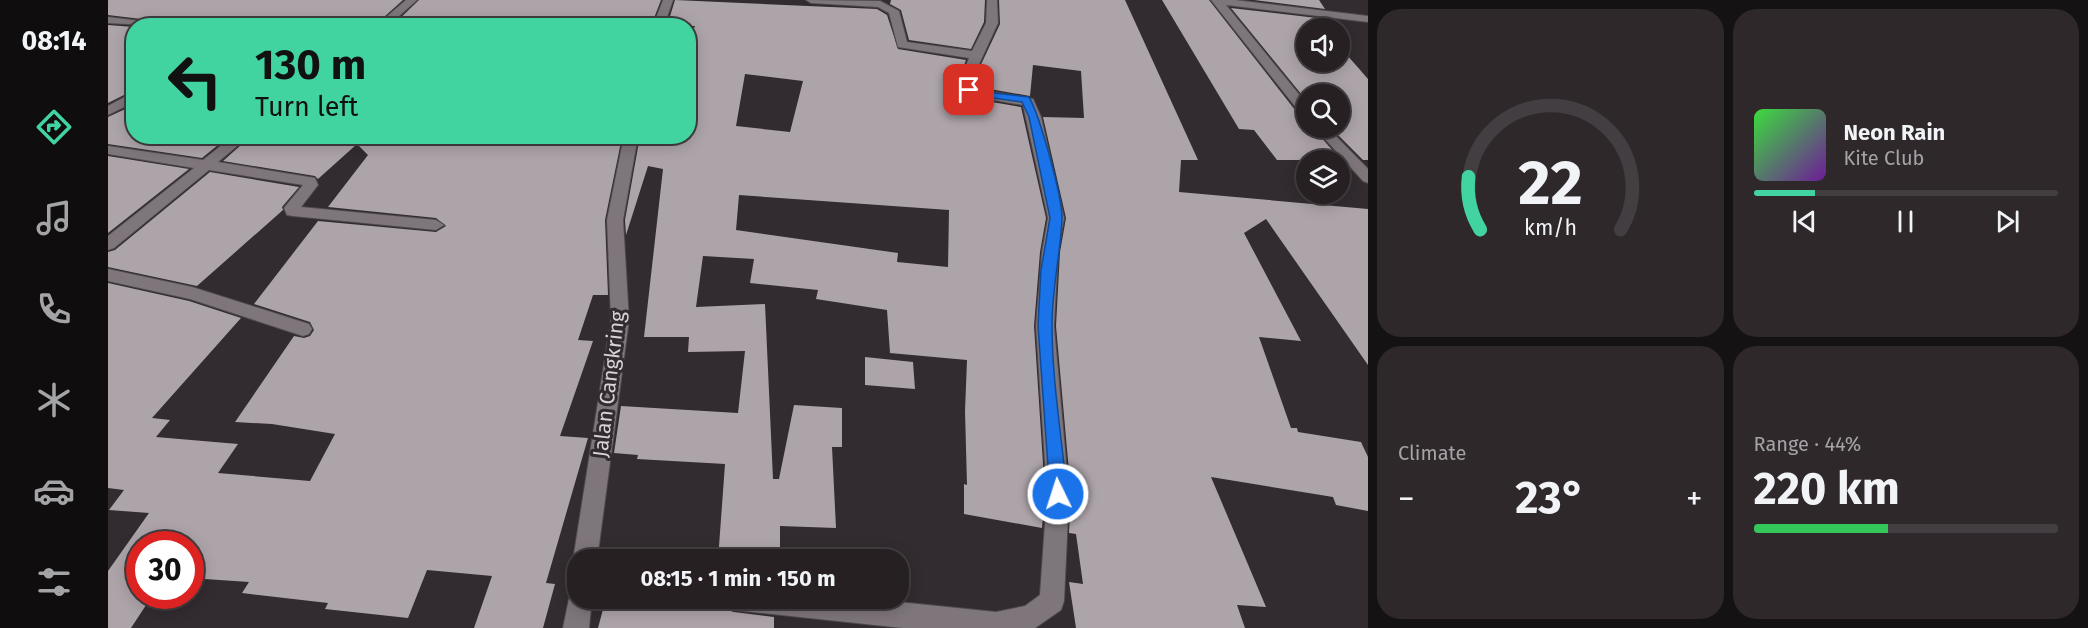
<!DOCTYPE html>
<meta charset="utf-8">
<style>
:root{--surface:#262023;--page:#2e282b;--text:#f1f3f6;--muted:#a4a3a6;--line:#423e41;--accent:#41d4a1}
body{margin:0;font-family:"Fira Sans",sans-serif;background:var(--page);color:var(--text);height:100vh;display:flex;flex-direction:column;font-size:22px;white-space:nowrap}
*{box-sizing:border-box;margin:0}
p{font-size:20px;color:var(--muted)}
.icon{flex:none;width:33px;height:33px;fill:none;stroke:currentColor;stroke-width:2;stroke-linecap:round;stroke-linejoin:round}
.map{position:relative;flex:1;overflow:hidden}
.details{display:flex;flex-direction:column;gap:9px;padding:9px;background:#151213;width:720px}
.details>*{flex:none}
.banner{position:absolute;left:18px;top:18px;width:570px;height:126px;border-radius:24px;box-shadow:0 3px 15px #0003,0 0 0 2px var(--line);background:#41d4a1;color:#111;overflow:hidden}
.tools{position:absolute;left:1188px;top:18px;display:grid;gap:12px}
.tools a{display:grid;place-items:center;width:54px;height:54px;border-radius:50%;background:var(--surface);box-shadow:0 3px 15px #0003,0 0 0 2px var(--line);font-size:30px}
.speed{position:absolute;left:18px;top:531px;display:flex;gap:12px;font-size:30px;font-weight:700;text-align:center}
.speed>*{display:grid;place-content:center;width:78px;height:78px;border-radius:50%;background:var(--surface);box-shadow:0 3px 15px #0003,0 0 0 2px var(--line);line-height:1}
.speed .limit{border:9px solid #d22;background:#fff;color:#111}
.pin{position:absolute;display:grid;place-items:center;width:51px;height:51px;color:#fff;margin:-26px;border-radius:12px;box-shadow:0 3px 9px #0006}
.me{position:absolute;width:66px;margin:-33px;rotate:356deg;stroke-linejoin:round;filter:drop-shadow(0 0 4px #0008)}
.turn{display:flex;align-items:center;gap:21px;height:126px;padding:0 30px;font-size:27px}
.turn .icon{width:78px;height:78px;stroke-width:2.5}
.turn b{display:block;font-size:42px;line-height:51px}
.big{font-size:45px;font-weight:700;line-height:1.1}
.details .widget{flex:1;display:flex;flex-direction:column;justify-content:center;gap:9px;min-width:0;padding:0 21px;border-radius:24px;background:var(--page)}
.details .dial{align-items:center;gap:0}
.dial svg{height:156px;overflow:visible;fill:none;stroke:var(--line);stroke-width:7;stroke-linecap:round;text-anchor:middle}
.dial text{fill:var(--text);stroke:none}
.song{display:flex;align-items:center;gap:18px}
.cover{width:72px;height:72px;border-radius:9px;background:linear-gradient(135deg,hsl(120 70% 55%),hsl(280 70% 35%))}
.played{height:6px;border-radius:3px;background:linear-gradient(90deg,var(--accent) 20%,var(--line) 20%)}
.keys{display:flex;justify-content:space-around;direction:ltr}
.heat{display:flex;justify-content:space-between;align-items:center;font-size:33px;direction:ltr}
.charge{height:9px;border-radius:4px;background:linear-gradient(90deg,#34c759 44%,var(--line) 0)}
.details .tiles{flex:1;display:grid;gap:9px;grid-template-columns:repeat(2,1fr)}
.trip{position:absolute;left:459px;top:549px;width:342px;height:60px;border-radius:24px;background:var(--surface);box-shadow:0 3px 15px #0003,0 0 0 2px var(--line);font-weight:700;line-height:60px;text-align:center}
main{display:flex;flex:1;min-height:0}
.tabs{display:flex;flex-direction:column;width:108px;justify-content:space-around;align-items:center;background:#0f0d0e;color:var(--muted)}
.tabs .icon{width:42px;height:42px}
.tabs .active{color:var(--accent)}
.tabs b{font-size:27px;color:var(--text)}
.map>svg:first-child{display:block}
</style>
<main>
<nav class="tabs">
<b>08:14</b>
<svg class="icon active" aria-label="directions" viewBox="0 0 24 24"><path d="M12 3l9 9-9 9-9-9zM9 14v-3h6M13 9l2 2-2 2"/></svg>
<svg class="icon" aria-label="music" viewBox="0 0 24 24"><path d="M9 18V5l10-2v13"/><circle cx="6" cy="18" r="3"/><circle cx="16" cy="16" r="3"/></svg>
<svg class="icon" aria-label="phone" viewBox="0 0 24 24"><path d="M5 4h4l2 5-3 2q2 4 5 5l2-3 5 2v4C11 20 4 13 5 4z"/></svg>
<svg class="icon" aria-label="climate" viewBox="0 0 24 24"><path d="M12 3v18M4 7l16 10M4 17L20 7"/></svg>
<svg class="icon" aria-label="car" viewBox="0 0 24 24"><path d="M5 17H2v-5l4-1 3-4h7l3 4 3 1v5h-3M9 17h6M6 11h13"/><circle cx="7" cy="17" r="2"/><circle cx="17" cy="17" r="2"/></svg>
<svg class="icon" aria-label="filters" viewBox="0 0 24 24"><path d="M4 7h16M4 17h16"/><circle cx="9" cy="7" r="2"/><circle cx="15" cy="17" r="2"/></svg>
</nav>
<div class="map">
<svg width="1260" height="628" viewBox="0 0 1260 628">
<rect width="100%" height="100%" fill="#322b2f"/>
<g fill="#ada4a9" fill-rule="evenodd">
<polygon points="0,0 295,0 266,26 57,26 50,21 0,15"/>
<polygon points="311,0 553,0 543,26 284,26"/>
<path d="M567 0 769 9 779 15 790 49 858 60 853 73 855 97 913 107 938 218 932 252 926 326 937 494 934 528 856 514V484L859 485 857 411 859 360 782 353 779 310 708 299 710 290 642 283 646 259 595 256 588 307 657 304 665 479H671L686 405 734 408V447H724L728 528 672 526V560H610L617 464 529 459 530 455 506 453 513 406 630 413 637 351 580 352 581 337H536L555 169 540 166 518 235 517 220 532 136H580V41L587 26H559ZM637 74 695 81 682 132 628 126ZM631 195 841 210 840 267 789 262 790 253 628 230Z"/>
<polygon points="783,0 877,0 876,22 863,49 801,40 793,10 782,4"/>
<polygon points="891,0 1017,0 1090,160 1073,160 1071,192 1260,209 1260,365 1158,219 1136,233 1193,341 1151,337 1183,428 1189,428 1190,432 1253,442 1260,457 1260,511 1228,505 1225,497 1103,477 1158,607 1129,605 1137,628 968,628 961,582 975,584 968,534 961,533 963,494 948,326 952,252 958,218 935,117 976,118 973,71 925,65 922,96 870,87 869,73 892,24"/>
<polygon points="1054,0 1101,0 1191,115 1198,117 1198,128 1205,128 1233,160 1169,160 1146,130 1131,129"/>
<polygon points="1146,0 1211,0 1217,9"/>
<polygon points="1123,8 1226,20 1242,42 1232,41 1232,28 1198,28 1198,62 1232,62 1232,47 1260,79 1260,160 1255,160 1223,128 1232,128 1232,94 1198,94 1198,100"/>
<polygon points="0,25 26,27 26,90 0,103"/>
<polygon points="26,105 26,136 121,136 94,158 0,144 0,117"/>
<polygon points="143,136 456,136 513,142 497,220 500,295 485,295 470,340 485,341 452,436 480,438 438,583 447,584 435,628 366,628 384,576 319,570 300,618 217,609 220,603 134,593 141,582 82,578 82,544 32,544 32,596 44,596 23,628 0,628 0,571 41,513 1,510 16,490 0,488 0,283 81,301 133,318 44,418 62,420 48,437 130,444 110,473 202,481 227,434 164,424 127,422 186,336 196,338 202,336 206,330 202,322 146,304 210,221 328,232 338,226 328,218 220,207 260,155 249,144 210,179 207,176 115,161"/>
<polygon points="0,156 81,169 0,233"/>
<polygon points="102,172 191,187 174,207 175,210 89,286 0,267 0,252 7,250"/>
<polygon points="757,357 805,362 807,389 757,385"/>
<polygon points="498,598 549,598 614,605 616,609 626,612 666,617 666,628 490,628"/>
</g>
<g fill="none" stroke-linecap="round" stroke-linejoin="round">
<defs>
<g id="minor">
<polygon points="298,0 309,0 280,26 268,26"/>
<polygon points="555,0 565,0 556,26 545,26"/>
<polygon points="698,0 772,1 791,11 799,42 864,51 878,23 879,0 889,0 890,23 867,73 868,89 925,99 933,117 956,218 950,252 946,326 961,494 956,601 953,610 927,628 795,628 626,610 617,607 614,598 752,598 888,612 917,606 932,595 939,494 928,326 934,252 940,218 915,105 857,95 855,73 861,58 790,47 781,13 770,7 703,3"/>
<polygon points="1103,0 1127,0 1260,16 1260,22 1118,5 1198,103 1198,115 1193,114"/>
<polygon points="0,17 50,23 55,26 0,23"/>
<polygon points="26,92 26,102 0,115 0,106"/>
<polygon points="1207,128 1220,128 1260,169 1260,183 1255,181"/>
<polygon points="125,136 141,136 110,162 207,178 210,185 193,207 328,220 336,225 328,230 185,216 179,215 176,208 195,185 101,170 6,248 0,250 0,236 86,168 0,154 0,146 95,160"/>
<polygon points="516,136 530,136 515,220 521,320 489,560 470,560 470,569 465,560 503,320 499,220"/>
<polygon points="0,269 84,287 201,324 204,329 201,334 195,336 82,299 0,281"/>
<polygon points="470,587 470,598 484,598 481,628 455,628 463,589"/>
</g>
</defs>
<use href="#minor" stroke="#4f494c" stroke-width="2"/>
<use href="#minor" fill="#7e767b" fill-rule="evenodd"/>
</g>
<path fill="#1a73e8" stroke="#114b97" stroke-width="1.5" d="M861 87 869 91 921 97C932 116 955 199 954 220 952 256 944 289 944 325 944 381 954 438 959 494L956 499 950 502 944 499 942 494 930 326 933 270 942 218 921 117 914 102 863 95 856 90Z"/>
<g text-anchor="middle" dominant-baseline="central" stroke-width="6" stroke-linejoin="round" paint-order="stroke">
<g font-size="21" fill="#d7d2d5" stroke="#322b2f">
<text transform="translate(501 384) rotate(-83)">Jalan Cangkring</text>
</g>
</g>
</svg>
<div class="tools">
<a><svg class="icon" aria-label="sound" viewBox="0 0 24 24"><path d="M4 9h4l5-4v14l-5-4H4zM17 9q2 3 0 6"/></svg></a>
<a><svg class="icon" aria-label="search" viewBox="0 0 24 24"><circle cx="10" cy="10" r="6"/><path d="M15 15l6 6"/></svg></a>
<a><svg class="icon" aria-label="layers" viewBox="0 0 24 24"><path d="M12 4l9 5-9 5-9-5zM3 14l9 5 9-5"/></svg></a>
</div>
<div class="speed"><div class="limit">30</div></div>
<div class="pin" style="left:861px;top:90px;background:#d93025"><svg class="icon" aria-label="arrive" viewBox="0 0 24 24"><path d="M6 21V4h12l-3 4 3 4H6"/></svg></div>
<svg class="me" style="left:950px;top:494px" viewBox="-20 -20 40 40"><circle r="17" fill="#1a73e8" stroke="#fff" stroke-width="3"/><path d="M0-11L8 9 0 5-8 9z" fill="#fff"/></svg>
<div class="trip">08:15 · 1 min · 150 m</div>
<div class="banner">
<div class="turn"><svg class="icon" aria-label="left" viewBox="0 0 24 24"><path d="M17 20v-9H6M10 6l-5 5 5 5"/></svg><div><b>130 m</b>Turn left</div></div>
</div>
</div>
<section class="details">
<div class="tiles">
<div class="widget dial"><svg viewBox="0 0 100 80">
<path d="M14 69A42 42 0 1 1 86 69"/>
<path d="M14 69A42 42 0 0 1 8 42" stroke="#41d4a1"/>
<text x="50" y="56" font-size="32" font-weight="700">22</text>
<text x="50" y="72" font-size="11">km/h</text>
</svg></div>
<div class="widget">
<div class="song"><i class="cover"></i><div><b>Neon Rain</b><p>Kite Club</p></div></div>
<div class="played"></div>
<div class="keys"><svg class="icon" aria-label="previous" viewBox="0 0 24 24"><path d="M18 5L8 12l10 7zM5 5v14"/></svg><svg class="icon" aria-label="pause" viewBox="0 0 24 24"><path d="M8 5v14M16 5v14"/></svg><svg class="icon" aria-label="next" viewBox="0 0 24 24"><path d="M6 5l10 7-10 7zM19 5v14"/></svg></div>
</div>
<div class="widget"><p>Climate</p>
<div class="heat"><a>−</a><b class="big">23°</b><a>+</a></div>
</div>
<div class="widget"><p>Range · 44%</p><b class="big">220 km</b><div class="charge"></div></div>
</div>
</section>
</main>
